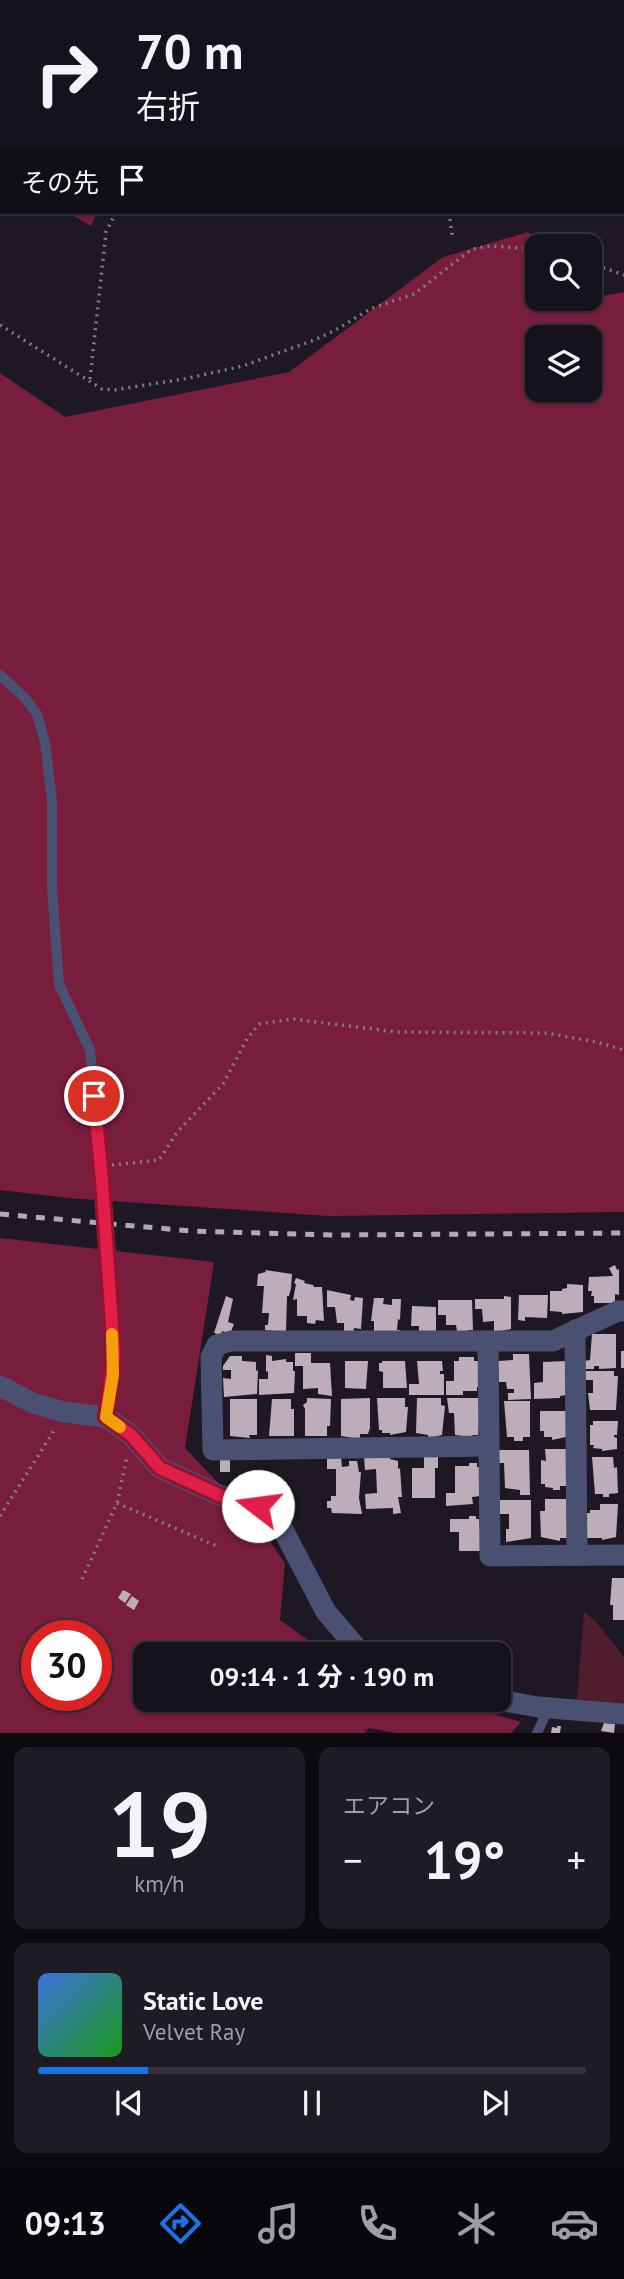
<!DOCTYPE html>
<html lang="ja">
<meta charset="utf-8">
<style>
:root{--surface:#16121b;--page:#1f1b24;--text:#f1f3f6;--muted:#9e9ea3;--line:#35323a;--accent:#1a73e8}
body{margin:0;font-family:"PT Sans","Noto Sans JP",sans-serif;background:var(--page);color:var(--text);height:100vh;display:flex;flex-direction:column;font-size:26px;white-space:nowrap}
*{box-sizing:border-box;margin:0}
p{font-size:23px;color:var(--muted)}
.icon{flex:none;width:38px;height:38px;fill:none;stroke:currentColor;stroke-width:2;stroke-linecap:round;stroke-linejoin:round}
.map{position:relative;height:1733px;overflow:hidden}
.side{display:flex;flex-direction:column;gap:14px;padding:14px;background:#0c0a0f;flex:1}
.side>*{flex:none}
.top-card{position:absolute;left:0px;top:0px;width:625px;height:214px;box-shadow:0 2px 5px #0004,0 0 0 2px var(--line);background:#16121b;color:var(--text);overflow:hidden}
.fabs{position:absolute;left:525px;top:234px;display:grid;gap:14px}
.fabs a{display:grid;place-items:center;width:77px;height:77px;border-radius:14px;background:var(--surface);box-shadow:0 2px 5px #0004,0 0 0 2px var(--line);font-size:35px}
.speed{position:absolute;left:21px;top:1620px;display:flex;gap:14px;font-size:35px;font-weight:700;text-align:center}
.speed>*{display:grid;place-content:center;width:91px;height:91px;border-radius:50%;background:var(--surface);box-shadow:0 2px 5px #0004,0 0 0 2px var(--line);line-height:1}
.speed .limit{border:10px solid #d22;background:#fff;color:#111}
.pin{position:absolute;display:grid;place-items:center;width:60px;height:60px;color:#fff;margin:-30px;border:4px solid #fff;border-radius:50%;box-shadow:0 2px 7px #0007}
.me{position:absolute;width:77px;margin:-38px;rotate:285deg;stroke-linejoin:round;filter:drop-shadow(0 0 5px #0008)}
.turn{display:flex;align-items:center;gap:24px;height:147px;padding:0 21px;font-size:32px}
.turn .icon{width:91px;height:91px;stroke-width:2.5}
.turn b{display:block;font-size:49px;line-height:60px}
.then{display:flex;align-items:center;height:66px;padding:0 21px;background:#0003;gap:14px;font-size:26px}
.big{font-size:52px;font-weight:700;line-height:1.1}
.side .widget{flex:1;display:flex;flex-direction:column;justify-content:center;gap:10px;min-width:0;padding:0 24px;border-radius:14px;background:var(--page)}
.side .dial{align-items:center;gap:0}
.dial b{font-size:91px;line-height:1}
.song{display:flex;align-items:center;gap:21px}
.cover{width:84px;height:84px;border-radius:10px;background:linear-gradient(135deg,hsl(220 70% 55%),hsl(120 70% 35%))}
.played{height:7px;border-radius:4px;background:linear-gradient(90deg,var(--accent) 20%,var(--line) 20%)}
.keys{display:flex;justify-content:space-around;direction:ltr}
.heat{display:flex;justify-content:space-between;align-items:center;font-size:38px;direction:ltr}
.side .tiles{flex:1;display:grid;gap:14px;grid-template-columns:1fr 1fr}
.widget:last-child{grid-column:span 2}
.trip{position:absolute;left:133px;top:1642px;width:378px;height:70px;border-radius:14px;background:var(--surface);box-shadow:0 2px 5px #0004,0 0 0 2px var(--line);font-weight:700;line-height:70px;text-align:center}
.dock{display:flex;height:112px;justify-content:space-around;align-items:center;background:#09070b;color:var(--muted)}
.dock .icon{width:49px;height:49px}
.dock .selected{color:var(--accent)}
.dock b{font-size:32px;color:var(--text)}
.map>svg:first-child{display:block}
</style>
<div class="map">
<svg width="624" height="1733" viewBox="0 0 624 1733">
<rect width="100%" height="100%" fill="#1e1824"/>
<polygon fill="#511d2c" points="584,1612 596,1622 624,1657 624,1703 577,1700"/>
<g fill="#791d3d" fill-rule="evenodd">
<polygon points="167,0 373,0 168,2"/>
<polygon points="0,14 2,16 2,173 0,172"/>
<polygon points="67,212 97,212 91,226"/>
<path d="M528 232 544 247H537V299H590V290L597 297 624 292V1212L329 1216 68 1198 0 1190V373L65 417 289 372 443 257ZM537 338H590V390H537Z"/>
<path d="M0 1238 214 1262 185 1448 259 1526 285 1563 280 1620 327 1654H145V1699H441L521 1722 511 1733H396L369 1728 364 1733H0ZM37 1636H96V1696H37Z"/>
</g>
<g fill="#bcadb8">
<polygon points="615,1265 617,1270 619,1269 619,1295 615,1294 615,1303 594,1303 594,1296 591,1296 592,1291 588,1291 589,1277 613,1276 609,1268"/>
<polygon points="265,1270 292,1274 291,1288 289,1296 287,1296 286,1332 265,1330 265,1325 268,1325 269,1313 262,1313 264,1286 257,1286 258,1274 266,1272"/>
<polygon points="296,1278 305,1281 304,1283 313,1285 314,1287 322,1287 324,1321 316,1320 315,1324 307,1323 307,1316 297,1316 297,1299 293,1300 296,1284 294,1283"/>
<polygon points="567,1284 583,1285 583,1312 562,1314 562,1312 550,1311 550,1291 562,1291 562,1289 567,1288"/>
<polygon points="327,1290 351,1295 350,1300 354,1301 355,1297 363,1298 361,1329 354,1328 353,1333 344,1332 344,1323 337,1323 335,1307 327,1307"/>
<polygon points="519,1295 548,1295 547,1318 525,1317 525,1321 518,1320"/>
<polygon points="226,1296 233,1299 228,1322 234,1324 230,1334 222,1331 221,1335 214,1333"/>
<polygon points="504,1296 511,1297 511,1329 494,1332 494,1321 483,1322 482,1309 475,1309 475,1299 504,1299"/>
<polygon points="374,1298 384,1298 383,1304 392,1305 392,1299 401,1299 400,1320 398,1319 397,1330 400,1330 400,1333 374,1331 374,1321 371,1321"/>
<polygon points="438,1300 472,1300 473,1330 468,1330 468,1332 457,1331 456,1325 446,1325 446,1315 438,1315"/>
<polygon points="412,1306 436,1307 436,1331 419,1333 419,1326 411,1326"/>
<polygon points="592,1334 616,1334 616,1368 599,1369 599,1366 594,1366 594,1369 584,1369 584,1361 590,1360"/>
<rect x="621" y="1351" width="3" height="17"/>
<polygon points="295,1353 311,1353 311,1363 330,1363 332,1396 318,1394 318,1388 303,1389 303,1366 295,1366"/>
<polygon points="513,1354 529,1354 531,1399 508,1400 508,1393 514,1393 514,1389 507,1389 506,1382 499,1382 498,1361 513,1360"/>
<polygon points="266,1355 272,1356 272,1361 286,1359 286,1362 293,1362 293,1371 295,1371 294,1393 259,1395 259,1379 268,1379 268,1371 266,1372"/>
<polygon points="230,1356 242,1356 242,1361 256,1362 256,1371 258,1370 257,1394 224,1397 223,1378 231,1379 231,1370 223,1370 223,1366"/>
<polygon points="459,1357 474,1357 474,1361 480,1361 480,1387 477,1387 477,1391 463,1391 463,1395 446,1395 446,1381 454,1381 454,1361 459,1361"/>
<polygon points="345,1361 368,1361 366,1389 345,1388"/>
<polygon points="382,1361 405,1361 407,1388 383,1388 383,1372 379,1371 379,1363 382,1363"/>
<polygon points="417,1361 442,1361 443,1371 440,1371 440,1374 444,1374 444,1395 409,1395 409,1384 419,1384"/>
<polygon points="566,1361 567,1395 560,1396 560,1398 534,1399 534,1383 543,1382 543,1362"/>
<polygon points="584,1371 614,1371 614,1376 618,1376 616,1410 590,1410 588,1393 593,1393 593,1380 584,1380"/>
<polygon points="307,1398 331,1399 330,1426 327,1426 327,1436 305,1436 305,1409 303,1405 307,1402"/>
<polygon points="370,1398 370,1428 368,1434 360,1434 360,1439 341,1436 341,1399"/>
<polygon points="377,1398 405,1398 405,1407 408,1407 406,1432 390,1435 390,1433 382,1433 382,1430 379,1430"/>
<polygon points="417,1398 441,1398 441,1405 445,1406 442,1435 428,1438 428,1435 416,1433"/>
<polygon points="447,1398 481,1398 478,1435 472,1435 473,1437 455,1435 454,1413 449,1413"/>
<polygon points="230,1399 257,1399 257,1435 249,1435 250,1438 230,1436"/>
<polygon points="272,1399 291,1399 291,1409 294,1409 294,1436 269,1436"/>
<polygon points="504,1401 530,1401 530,1437 523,1437 523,1441 514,1441 514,1437 507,1437"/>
<polygon points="540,1411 569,1411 566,1437 552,1440 552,1437 544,1437 544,1431 540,1431"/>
<polygon points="593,1421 618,1421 617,1435 614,1435 614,1437 617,1438 617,1449 602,1451 602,1449 593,1448 594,1445 590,1445 590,1425 593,1425"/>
<polygon points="545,1449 568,1449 568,1486 560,1486 560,1490 553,1490 553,1488 545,1487 545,1484 541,1484 541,1460 546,1461"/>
<polygon points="496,1450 529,1450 530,1495 520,1495 520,1490 505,1488 504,1463 497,1463"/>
<polygon points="390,1455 390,1459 398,1461 398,1469 400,1468 402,1497 398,1497 401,1513 393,1514 393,1508 366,1509 365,1494 377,1493 376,1469 365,1470 364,1456"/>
<polygon points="424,1455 438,1455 438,1468 435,1468 435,1498 412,1498 412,1468 424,1468"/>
<polygon points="327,1456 341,1456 342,1467 349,1466 349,1461 357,1461 359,1472 361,1472 359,1498 362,1514 332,1513 331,1508 327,1508 327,1501 331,1501 331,1496 336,1496 336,1469 327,1469"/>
<polygon points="220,1457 230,1458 230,1472 220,1472"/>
<polygon points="592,1457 613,1457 614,1468 617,1467 618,1493 609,1494 609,1497 603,1497 603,1494 595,1494"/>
<polygon points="469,1463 477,1463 477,1467 481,1467 481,1496 472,1497 473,1504 446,1506 446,1493 455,1493 455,1466 469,1466"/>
<polygon points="545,1499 569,1499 567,1538 560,1538 560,1541 541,1537 540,1511 545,1511"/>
<polygon points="498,1500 531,1500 531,1538 506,1542 506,1529 509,1529 509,1514 498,1514"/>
<polygon points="600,1504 618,1504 616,1537 602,1540 602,1538 587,1538 587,1513 590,1513 590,1510 600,1510"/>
<polygon points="469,1516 476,1516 476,1519 479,1519 482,1551 459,1551 459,1532 450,1532 450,1519 469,1519"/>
<polygon points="612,1578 624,1578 624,1620 613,1620 613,1605 610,1605"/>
<polygon points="123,1590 131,1594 125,1603 118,1598"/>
<polygon points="132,1596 139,1601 134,1610 126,1605"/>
<polygon points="604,1723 615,1724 614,1733 601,1731"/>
<polygon points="557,1726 561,1726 560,1733 551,1733 552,1727 557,1728"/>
</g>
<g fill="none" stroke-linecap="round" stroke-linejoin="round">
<g stroke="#807c86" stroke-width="3.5" stroke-dasharray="2 5" stroke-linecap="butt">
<polyline points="137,0 138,2"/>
<polyline points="623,46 624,46"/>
<polyline points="449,212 452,235"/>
<polyline points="590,263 624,275"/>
<polyline points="0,325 102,389 114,390 184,379 243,366 314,340 334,331 370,309 414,294 472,249 490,246 537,249"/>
<polyline points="90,379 106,232 116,212"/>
<polyline points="112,1165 159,1160 178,1131 223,1084 247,1039 259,1024 293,1019 397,1032 547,1033 596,1042 624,1050"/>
<polyline points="117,1503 219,1547"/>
<polyline points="0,1516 55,1429"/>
<polyline points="82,1579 117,1503 127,1457"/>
</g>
<g stroke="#495072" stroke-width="10">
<polyline points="0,675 26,699 37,714 45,742 52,800 52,888 59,984 90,1050 102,1181"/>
<polyline points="106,1417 114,1354 110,1287"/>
<polyline points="537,1733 549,1707"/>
</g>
<g stroke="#495072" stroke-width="21">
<polyline points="575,1330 577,1555"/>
<polyline points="488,1341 490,1556 624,1555"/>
<polyline points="0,1386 33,1403 64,1412 106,1417 131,1435 160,1468 219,1495 258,1506 280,1524 326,1612 362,1654"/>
<polyline points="489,1446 213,1450 211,1357 217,1345 231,1341 553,1341 618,1311 624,1311"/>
<polyline points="493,1699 538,1707 624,1714"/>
</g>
<polyline stroke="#afabb4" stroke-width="5" stroke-dasharray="9 9" stroke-linecap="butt" points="0,1214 191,1231 335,1235 624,1233"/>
<polyline stroke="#495072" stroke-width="10" points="102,1181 110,1287"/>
</g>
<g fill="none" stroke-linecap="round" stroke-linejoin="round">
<defs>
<polyline id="route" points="94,1096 102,1181 114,1354 106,1417 131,1435 160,1468 219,1495 258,1506"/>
</defs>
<use href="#route" stroke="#92132f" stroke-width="18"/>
<use href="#route" stroke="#e11d48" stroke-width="12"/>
<polyline stroke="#f59e0b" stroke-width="12" points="112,1334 113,1375 106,1417 120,1427"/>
</g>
</svg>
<div class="fabs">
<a><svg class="icon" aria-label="search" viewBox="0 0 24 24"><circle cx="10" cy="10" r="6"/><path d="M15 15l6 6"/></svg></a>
<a><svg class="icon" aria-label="layers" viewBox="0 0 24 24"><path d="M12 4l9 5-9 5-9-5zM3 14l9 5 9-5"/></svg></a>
</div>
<div class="speed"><div class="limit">30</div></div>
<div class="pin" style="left:94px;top:1096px;background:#d93025"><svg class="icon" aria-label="arrive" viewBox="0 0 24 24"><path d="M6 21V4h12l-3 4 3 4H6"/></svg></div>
<svg class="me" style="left:258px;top:1506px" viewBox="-20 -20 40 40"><circle r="19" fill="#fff"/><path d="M0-13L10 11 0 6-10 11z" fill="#e11d48"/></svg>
<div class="trip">09:14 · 1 分 · 190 m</div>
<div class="top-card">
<div class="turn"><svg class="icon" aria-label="right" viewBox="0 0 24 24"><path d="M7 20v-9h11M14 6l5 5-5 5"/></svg><div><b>70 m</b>右折</div></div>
<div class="then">その先<svg class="icon" aria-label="arrive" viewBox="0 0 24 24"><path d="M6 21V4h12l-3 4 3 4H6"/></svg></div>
</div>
</div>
<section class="side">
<div class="tiles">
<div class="widget dial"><b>19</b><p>km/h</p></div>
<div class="widget"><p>エアコン</p>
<div class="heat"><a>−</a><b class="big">19°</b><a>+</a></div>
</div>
<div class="widget">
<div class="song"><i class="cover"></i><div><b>Static Love</b><p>Velvet Ray</p></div></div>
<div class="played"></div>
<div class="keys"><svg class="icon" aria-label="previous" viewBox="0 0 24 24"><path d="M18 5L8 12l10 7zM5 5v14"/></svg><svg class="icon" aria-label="pause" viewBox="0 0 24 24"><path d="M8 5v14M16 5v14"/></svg><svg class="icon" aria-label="next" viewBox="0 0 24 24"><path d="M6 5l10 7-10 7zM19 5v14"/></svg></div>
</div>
</div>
</section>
<nav class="dock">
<b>09:13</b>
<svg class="icon selected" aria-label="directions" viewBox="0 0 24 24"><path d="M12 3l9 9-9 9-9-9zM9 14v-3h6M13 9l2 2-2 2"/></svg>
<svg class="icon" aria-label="music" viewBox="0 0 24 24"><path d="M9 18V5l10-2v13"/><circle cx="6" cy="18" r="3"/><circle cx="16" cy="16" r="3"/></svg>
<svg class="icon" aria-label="phone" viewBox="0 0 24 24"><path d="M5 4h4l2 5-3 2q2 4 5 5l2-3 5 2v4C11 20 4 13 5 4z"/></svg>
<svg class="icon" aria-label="climate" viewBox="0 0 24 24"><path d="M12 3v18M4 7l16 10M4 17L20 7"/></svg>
<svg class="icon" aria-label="car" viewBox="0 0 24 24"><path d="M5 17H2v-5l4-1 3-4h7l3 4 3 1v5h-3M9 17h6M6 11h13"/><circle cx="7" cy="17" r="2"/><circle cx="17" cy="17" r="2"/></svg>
</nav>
